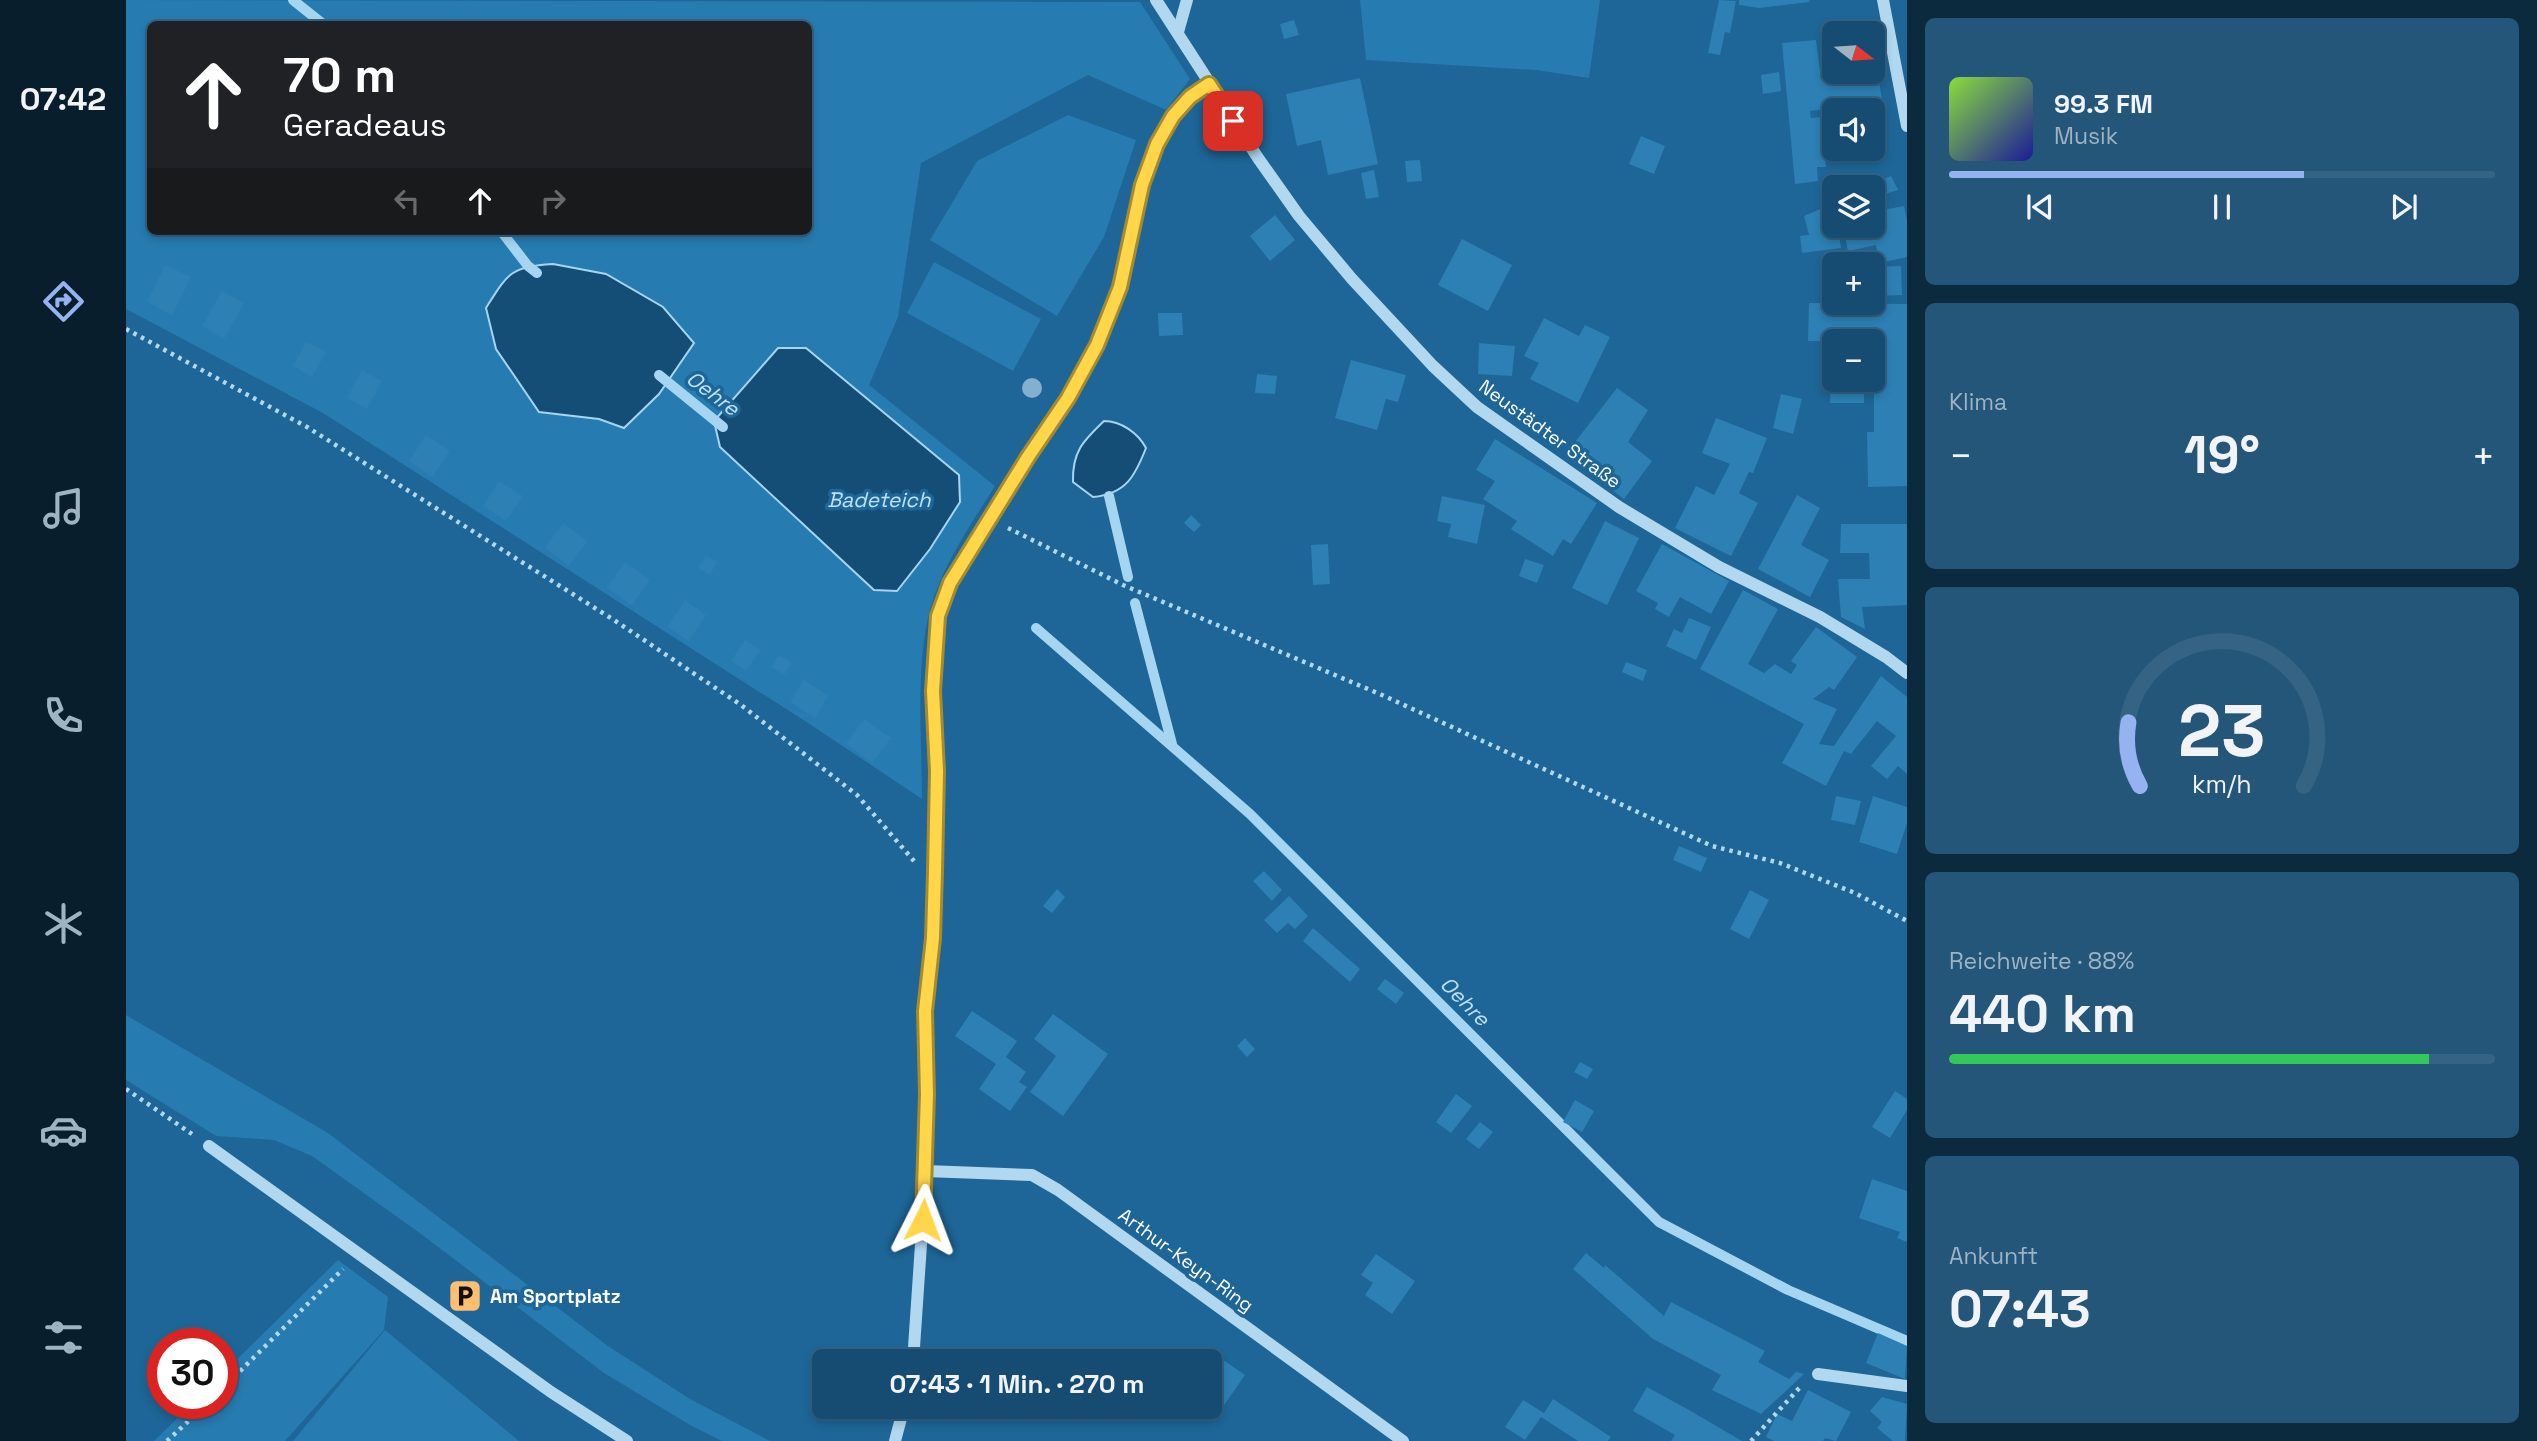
<!DOCTYPE html>
<html lang="de">
<meta charset="utf-8">
<style>
:root{--surface:#164c71;--page:#235679;--text:#f1f3f6;--muted:#9eb4c3;--line:#356384;--accent:#95b2f1}
body{margin:0;font-family:"Space Grotesk",sans-serif;background:var(--page);color:var(--text);height:100vh;display:flex;flex-direction:column;font-size:26px;white-space:nowrap}
*{box-sizing:border-box;margin:0}
p{font-size:23px;color:var(--muted)}
.icon{flex:none;width:38px;height:38px;fill:none;stroke:currentColor;stroke-width:2;stroke-linecap:round;stroke-linejoin:round}
.map{position:relative;flex:1;overflow:hidden}
.drawer{display:flex;flex-direction:column;gap:18px;padding:18px;background:#0c2a3e;width:630px}
.drawer>*{flex:none}
.banner{position:absolute;left:21px;top:21px;width:665px;height:214px;border-radius:10px;box-shadow:0 4px 10px #0003,0 0 0 2px var(--line);background:#202124;color:#fff;overflow:hidden}
.needle{width:46px;rotate:107deg}
.tools{position:absolute;left:1696px;top:21px;display:grid;gap:14px}
.tools a{display:grid;place-items:center;width:63px;height:63px;border-radius:10px;background:var(--surface);box-shadow:0 4px 10px #0003,0 0 0 2px var(--line);font-size:35px}
.speed{position:absolute;left:21px;top:1328px;display:flex;gap:14px;font-size:35px;font-weight:700;text-align:center}
.speed>*{display:grid;place-content:center;width:91px;height:91px;border-radius:50%;background:var(--surface);box-shadow:0 4px 10px #0003,0 0 0 2px var(--line);line-height:1}
.speed .limit{border:10px solid #d22;background:#fff;color:#111}
.pin{position:absolute;display:grid;place-items:center;width:60px;height:60px;color:#fff;margin:-30px;border-radius:14px;box-shadow:0 4px 10px #0006}
.me{position:absolute;width:77px;margin:-38px;rotate:3deg;stroke-linejoin:round;filter:drop-shadow(0 0 5px #0008)}
.turn{display:flex;align-items:center;gap:24px;height:147px;padding:0 21px;font-size:32px}
.turn .icon{width:91px;height:91px;stroke-width:2.5}
.turn b{display:block;font-size:49px;line-height:60px}
.lanes{display:flex;align-items:center;height:66px;padding:0 21px;background:#0003;justify-content:center;gap:35px;direction:ltr}
.lanes .off{opacity:.35}
.big{font-size:52px;font-weight:700;line-height:1.1}
.drawer .card{flex:1;display:flex;flex-direction:column;justify-content:center;gap:10px;min-width:0;padding:0 24px;border-radius:10px;background:var(--page)}
.drawer .dial{align-items:center;gap:0}
.dial svg{height:182px;overflow:visible;fill:none;stroke:var(--line);stroke-width:7;stroke-linecap:round;text-anchor:middle}
.dial text{fill:var(--text);stroke:none}
.song{display:flex;align-items:center;gap:21px}
.cover{width:84px;height:84px;border-radius:10px;background:linear-gradient(135deg,hsl(90 70% 55%),hsl(240 70% 35%))}
.played{height:7px;border-radius:4px;background:linear-gradient(90deg,var(--accent) 65%,var(--line) 65%)}
.keys{display:flex;justify-content:space-around;direction:ltr}
.heat{display:flex;justify-content:space-between;align-items:center;font-size:38px;direction:ltr}
.charge{height:10px;border-radius:5px;background:linear-gradient(90deg,#34c759 88%,var(--line) 0)}
.trip{position:absolute;left:686px;top:1349px;width:410px;height:70px;border-radius:10px;background:var(--surface);box-shadow:0 4px 10px #0003,0 0 0 2px var(--line);font-weight:700;line-height:70px;text-align:center}
main{display:flex;flex:1;min-height:0}
.menu{display:flex;flex-direction:column;width:126px;justify-content:space-around;align-items:center;background:#091e2d;color:var(--muted)}
.menu .icon{width:49px;height:49px}
.menu .current{color:var(--accent)}
.menu b{font-size:32px;color:var(--text)}
.map>svg:first-child{display:block}
</style>
<main>
<nav class="menu">
<b>07:42</b>
<svg class="icon current" aria-label="directions" viewBox="0 0 24 24"><path d="M12 3l9 9-9 9-9-9zM9 14v-3h6M13 9l2 2-2 2"/></svg>
<svg class="icon" aria-label="music" viewBox="0 0 24 24"><path d="M9 18V5l10-2v13"/><circle cx="6" cy="18" r="3"/><circle cx="16" cy="16" r="3"/></svg>
<svg class="icon" aria-label="phone" viewBox="0 0 24 24"><path d="M5 4h4l2 5-3 2q2 4 5 5l2-3 5 2v4C11 20 4 13 5 4z"/></svg>
<svg class="icon" aria-label="climate" viewBox="0 0 24 24"><path d="M12 3v18M4 7l16 10M4 17L20 7"/></svg>
<svg class="icon" aria-label="car" viewBox="0 0 24 24"><path d="M5 17H2v-5l4-1 3-4h7l3 4 3 1v5h-3M9 17h6M6 11h13"/><circle cx="7" cy="17" r="2"/><circle cx="17" cy="17" r="2"/></svg>
<svg class="icon" aria-label="filters" viewBox="0 0 24 24"><path d="M4 7h16M4 17h16"/><circle cx="9" cy="7" r="2"/><circle cx="15" cy="17" r="2"/></svg>
</nav>
<div class="map">
<svg width="1781" height="1441" viewBox="0 0 1781 1441">
<rect width="100%" height="100%" fill="#1d6697"/>
<g fill="#267bb0" fill-rule="evenodd">
<path d="M0 0 1014 2 1064 79 1040 110 962 75 795 163 772 317 743 385 869 486C845 524 816 566 804 610 789 668 796 739 796 799L682 723 197 413 0 309ZM24 24H682V231H24ZM541 381 533 393 498 428 473 419 413 412Z"/>
<polygon points="1234,0 1474,0 1463,78 1410,70 1240,60"/>
<polygon points="942,115 1010,140 978,237 931,316 804,240 851,161"/>
<polygon points="808,262 915,319 887,371 781,313"/>
<polygon points="0,1015 202,1133 482,1346 564,1399 644,1441 596,1441 564,1425 478,1373 295,1234 186,1156 148,1140 90,1136 0,1080"/>
<polygon points="212,1260 262,1297 258,1330 159,1441 28,1441 66,1404 96,1404 96,1374"/>
<polygon points="259,1330 393,1441 167,1441"/>
</g>
<g fill="#144d75" stroke="#a5d5f1" stroke-width="2">
<path d="M427 264 480 274 537 307 568 343 533 394 498 428 473 419 413 412 370 349 360 308C382 273 384 267 427 264Z"/>
<polygon points="652,348 680,348 833,475 834,502 804,549 771,591 748,590 594,447 588,421"/>
<path d="M978 421C995 421 1012 433 1020 448 1009 476 1000 494 967 497L947 482C946 452 957 441 978 421Z"/>
</g>
<g fill="none" stroke-linecap="round" stroke-linejoin="round">
<g stroke="#a5d5f1" stroke-width="10">
<polyline points="167,0 197,24"/>
<polyline points="375,231 402,266 411,273"/>
<polyline points="533,375 597,427"/>
<polyline points="983,496 1002,577"/>
<polyline points="1009,603 1046,744"/>
<polyline points="910,628 1124,814 1533,1222 1662,1290 1781,1341"/>
</g>
</g>
<g fill="#2c80b4">
<polygon points="1593,0 1610,1 1604,33 1599,32 1594,55 1582,53"/>
<polygon points="1613,0 1683,0 1684,2 1633,8 1613,5"/>
<polygon points="1168,20 1173,35 1158,39 1154,24"/>
<polygon points="1690,40 1695,79 1711,77 1710,72 1746,72 1748,53 1760,122 1746,124 1746,110 1716,110 1715,107 1684,111 1685,118 1697,117 1700,167 1691,167 1692,181 1669,184 1656,43"/>
<polygon points="1653,72 1655,91 1637,94 1635,75"/>
<polygon points="1234,78 1252,164 1202,175 1195,140 1171,146 1160,94"/>
<polygon points="1515,136 1539,146 1528,174 1503,164"/>
<polygon points="1294,160 1296,181 1281,182 1279,161"/>
<polygon points="1248,170 1253,197 1240,199 1235,173"/>
<polygon points="1765,176 1772,190 1746,198 1746,187 1740,187"/>
<polygon points="1708,203 1708,226 1712,226 1715,248 1676,253 1674,236 1683,235 1678,216"/>
<polygon points="1778,206 1781,220 1781,257 1753,263 1750,245 1722,251 1717,226 1746,226 1746,212"/>
<polygon points="1149,215 1169,240 1144,261 1124,236"/>
<polygon points="1336,239 1386,265 1362,311 1312,285"/>
<polygon points="39,265 65,277 46,315 21,302"/>
<polygon points="1775,266 1776,295 1746,296 1746,267"/>
<polygon points="96,291 118,303 98,339 76,326"/>
<polygon points="1683,303 1781,304 1781,486 1742,487 1741,432 1748,432 1748,342 1682,341"/>
<polygon points="1032,313 1056,313 1057,335 1033,336"/>
<polygon points="1418,318 1453,336 1459,325 1484,337 1452,403 1404,379 1413,363 1398,356"/>
<polygon points="180,342 200,352 186,377 167,366"/>
<polygon points="1353,343 1389,346 1386,376 1352,374"/>
<polygon points="1225,360 1280,375 1272,402 1260,399 1251,430 1209,418"/>
<polygon points="1705,367 1708,367 1708,380 1738,380 1738,403 1704,403"/>
<polygon points="236,370 256,381 241,409 221,398"/>
<polygon points="1131,374 1151,376 1149,394 1129,393"/>
<polygon points="1491,388 1522,410 1502,442 1526,461 1498,499 1439,455"/>
<polygon points="1655,394 1676,399 1667,434 1647,428"/>
<polygon points="1590,418 1641,438 1627,473 1623,472 1613,493 1632,503 1605,556 1549,528 1570,486 1588,495 1604,464 1576,453"/>
<polygon points="300,435 324,451 306,477 283,461"/>
<polygon points="1369,439 1471,503 1445,544 1437,539 1427,556 1385,529 1391,521 1357,499 1369,481 1350,470"/>
<polygon points="373,481 397,496 380,521 357,506"/>
<polygon points="1671,495 1694,508 1675,545 1703,560 1684,597 1632,569"/>
<polygon points="1316,496 1359,505 1351,544 1322,537 1325,524 1311,521"/>
<polygon points="1065,515 1075,525 1068,532 1058,523"/>
<polygon points="1479,521 1513,538 1481,605 1446,588"/>
<polygon points="437,523 461,541 443,566 419,548"/>
<polygon points="1715,524 1781,524 1781,605 1736,607 1739,629 1715,617 1712,579 1744,579 1743,553 1714,553"/>
<polygon points="1202,544 1204,584 1187,585 1185,545"/>
<polygon points="1536,544 1603,581 1585,614 1554,597 1543,617 1529,609 1532,603 1510,591"/>
<polygon points="580,555 591,562 584,575 572,568"/>
<polygon points="1399,559 1418,565 1411,583 1393,576"/>
<polygon points="499,562 524,580 506,605 481,588"/>
<polygon points="1617,590 1652,609 1622,664 1638,673 1649,664 1665,674 1671,665 1665,661 1690,627 1731,657 1708,690 1703,687 1687,699 1711,709 1693,744 1708,746 1755,676 1781,697 1781,774 1772,766 1761,779 1745,766 1770,736 1751,721 1725,754 1718,751 1700,786 1656,763 1678,724 1574,669"/>
<polygon points="559,600 580,615 563,641 541,627"/>
<polygon points="1563,618 1585,627 1570,660 1540,646 1548,629 1556,633"/>
<polygon points="619,640 634,650 620,671 605,661"/>
<polygon points="653,655 666,663 658,675 645,667"/>
<polygon points="1500,662 1521,670 1517,681 1496,672"/>
<polygon points="678,680 702,696 689,718 664,702"/>
<polygon points="738,719 765,738 746,763 720,744"/>
<polygon points="1710,796 1735,801 1729,825 1705,820"/>
<polygon points="1747,796 1781,807 1781,823 1771,854 1733,842"/>
<polygon points="1553,846 1581,858 1575,872 1547,860"/>
<polygon points="1138,871 1156,890 1146,901 1127,881"/>
<polygon points="931,889 939,897 926,913 917,906"/>
<polygon points="1624,890 1643,900 1623,939 1604,929"/>
<polygon points="1163,896 1182,916 1169,929 1162,923 1151,933 1138,920"/>
<polygon points="1187,928 1234,969 1224,982 1177,941"/>
<polygon points="1259,979 1278,993 1270,1004 1251,989"/>
<polygon points="846,1011 891,1041 880,1057 900,1072 893,1082 901,1087 884,1111 853,1089 870,1064 829,1036"/>
<polygon points="927,1014 982,1054 937,1116 904,1092 930,1056 908,1039"/>
<polygon points="1119,1038 1129,1049 1121,1057 1111,1046"/>
<polygon points="1454,1062 1467,1069 1461,1079 1448,1072"/>
<polygon points="1769,1091 1781,1099 1781,1110 1764,1138 1746,1127"/>
<polygon points="1330,1094 1346,1106 1325,1133 1310,1122"/>
<polygon points="1449,1100 1468,1111 1456,1132 1437,1122"/>
<polygon points="1354,1122 1367,1132 1353,1149 1340,1139"/>
<polygon points="1746,1179 1781,1191 1781,1242 1771,1238 1774,1232 1733,1218"/>
<polygon points="1460,1253 1478,1268 1479,1265 1538,1316 1545,1302 1639,1351 1632,1362 1663,1379 1670,1372 1678,1374 1635,1414 1586,1390 1595,1375 1527,1339 1447,1269"/>
<polygon points="1250,1254 1289,1281 1266,1314 1239,1295 1247,1283 1235,1275"/>
<polygon points="1752,1333 1781,1346 1779,1379 1740,1363"/>
<polygon points="1061,1347 1083,1362 1051,1362"/>
<polygon points="1090,1355 1119,1375 1089,1418 1072,1407 1083,1407 1083,1362 1085,1363"/>
<polygon points="1521,1387 1563,1410 1616,1441 1545,1441 1549,1435 1507,1411"/>
<polygon points="1682,1390 1725,1412 1710,1441 1699,1438 1697,1441 1648,1441 1640,1437 1651,1414 1666,1421"/>
<polygon points="1756,1397 1781,1404 1779,1441 1767,1441 1751,1428 1756,1422 1744,1411"/>
<polygon points="1427,1399 1485,1437 1482,1441 1452,1441 1415,1417 1399,1440 1379,1427 1397,1400 1418,1413"/>
</g>
<g fill="none" stroke-linecap="round" stroke-linejoin="round">
<g stroke="#b1d8ef" stroke-width="4.5" stroke-dasharray="3.5 5" stroke-linecap="butt">
<polyline points="0,329 181,427 488,620 615,705 731,795 788,861"/>
<polyline points="882,528 997,585 1256,695 1586,846 1654,863 1729,893 1781,921"/>
<polyline points="0,1089 66,1134"/>
<polyline points="96,1389 217,1269"/>
<polyline points="41,1441 81,1404"/>
<polyline points="1625,1441 1676,1385"/>
</g>
<g stroke="#b1d8ef" stroke-width="12">
<polyline points="1030,0 1132,158 1173,216 1226,279 1307,366 1351,407 1493,507 1593,567 1694,617 1760,657 1781,673"/>
<polyline points="1757,0 1781,126"/>
<polyline points="1052,32 1061,0"/>
<polyline points="83,1146 425,1392 501,1441"/>
<polyline points="800,1171 799,1011 809,890 811,771 807,691 812,616 824,583 902,457 942,398 971,346 994,287 1016,185 1031,144 1047,116 1064,97 1083,84"/>
<polyline points="787,1362 800,1171 906,1175 932,1190 1277,1441"/>
<polyline points="1692,1374 1781,1386"/>
<polyline points="769,1441 778,1407"/>
</g>
</g>
<circle fill="#84b0ce" cx="906" cy="388" r="10"/>
<g fill="none" stroke-linecap="round" stroke-linejoin="round">
<defs>
<polyline id="route" points="797,1220 801,1094 799,1011 807,938 809,872 811,771 807,691 812,616 824,583 902,457 942,398 971,345 994,287 1016,185 1031,144 1047,116 1064,97 1083,84 1107,121"/>
</defs>
<use href="#route" stroke="#a68a30" stroke-width="18"/>
<use href="#route" stroke="#ffd54a" stroke-width="12"/>
</g>
<defs>
<symbol id="parking-square" viewBox="-11 -11 22 22"><rect x="-9" y="-9" width="18" height="18" rx="4" fill="#ffbe70" stroke="#1d6697"/><path d="M-3.5-5.5H1a3.5 3.5 0 0 1 0 7H-1V5.5H-3.5ZM-1-3.4V-.6H.8a1.4 1.4 0 0 0 0-2.8Z" fill="#111"/></symbol>
</defs>
<g fill-rule="evenodd">
<use href="#parking-square" x="320" y="1277" width="38" height="38"/>
</g>
<g text-anchor="middle" dominant-baseline="central" stroke-width="7" stroke-linejoin="round" paint-order="stroke">
<g font-size="19" fill="#fff" stroke="#1d6697">
<text transform="translate(1424 434) rotate(36)">Neustädter Straße</text>
<text transform="translate(1060 1260) rotate(36)">Arthur-Keyn-Ring</text>
</g>
<g font-size="19" font-weight="bold" fill="#fff" stroke="#1d6697" text-anchor="start">
<text x="364" y="1296">Am Sportplatz</text>
</g>
<g font-size="21" font-style="italic" fill="#bee1f6" stroke="#1d6697">
<text transform="translate(587 393) rotate(37)">Oehre</text>
<text x="753" y="499">Badeteich</text>
<text transform="translate(1339 1001) rotate(45)">Oehre</text>
</g>
</g>
</svg>
<div class="tools">
<a><svg class="needle" viewBox="-14 -14 28 28"><path d="M0-13l5 13h-10z" fill="#e53935"/><path d="M0 13l5-13h-10z" fill="#9eb4c3"/></svg></a>
<a><svg class="icon" aria-label="sound" viewBox="0 0 24 24"><path d="M4 9h4l5-4v14l-5-4H4zM17 9q2 3 0 6"/></svg></a>
<a><svg class="icon" aria-label="layers" viewBox="0 0 24 24"><path d="M12 4l9 5-9 5-9-5zM3 14l9 5 9-5"/></svg></a>
<a>+</a>
<a>−</a>
</div>
<div class="speed"><div class="limit">30</div></div>
<div class="pin" style="left:1107px;top:121px;background:#d93025"><svg class="icon" aria-label="arrive" viewBox="0 0 24 24"><path d="M6 21V4h12l-3 4 3 4H6"/></svg></div>
<svg class="me" style="left:797px;top:1220px" viewBox="-20 -20 40 40"><path d="M0-17L14 15 0 8-14 15z" fill="#ffd54a" stroke="#fff" stroke-width="4"/></svg>
<div class="trip">07:43 · 1 Min. · 270 m</div>
<div class="banner">
<div class="turn"><svg class="icon" aria-label="ahead" viewBox="0 0 24 24"><path d="M12 20V5M6 11l6-6 6 6"/></svg><div><b>70 m</b>Geradeaus</div></div>
<div class="lanes"><svg class="icon off" aria-label="left" viewBox="0 0 24 24"><path d="M17 20v-9H6M10 6l-5 5 5 5"/></svg><svg class="icon" aria-label="ahead" viewBox="0 0 24 24"><path d="M12 20V5M6 11l6-6 6 6"/></svg><svg class="icon off" aria-label="right" viewBox="0 0 24 24"><path d="M7 20v-9h11M14 6l5 5-5 5"/></svg></div>
</div>
</div>
<section class="drawer">
<div class="card">
<div class="song"><i class="cover"></i><div><b>99.3 FM</b><p>Musik</p></div></div>
<div class="played"></div>
<div class="keys"><svg class="icon" aria-label="previous" viewBox="0 0 24 24"><path d="M18 5L8 12l10 7zM5 5v14"/></svg><svg class="icon" aria-label="pause" viewBox="0 0 24 24"><path d="M8 5v14M16 5v14"/></svg><svg class="icon" aria-label="next" viewBox="0 0 24 24"><path d="M6 5l10 7-10 7zM19 5v14"/></svg></div>
</div>
<div class="card"><p>Klima</p>
<div class="heat"><a>−</a><b class="big">19°</b><a>+</a></div>
</div>
<div class="card dial"><svg viewBox="0 0 100 80">
<path d="M14 69A42 42 0 1 1 86 69"/>
<path d="M14 69A42 42 0 0 1 9 41" stroke="#95b2f1"/>
<text x="50" y="56" font-size="32" font-weight="700">23</text>
<text x="50" y="72" font-size="11">km/h</text>
</svg></div>
<div class="card"><p>Reichweite · 88%</p><b class="big">440 km</b><div class="charge"></div></div>
<div class="card"><p>Ankunft</p><b class="big">07:43</b></div>
</section>
</main>
